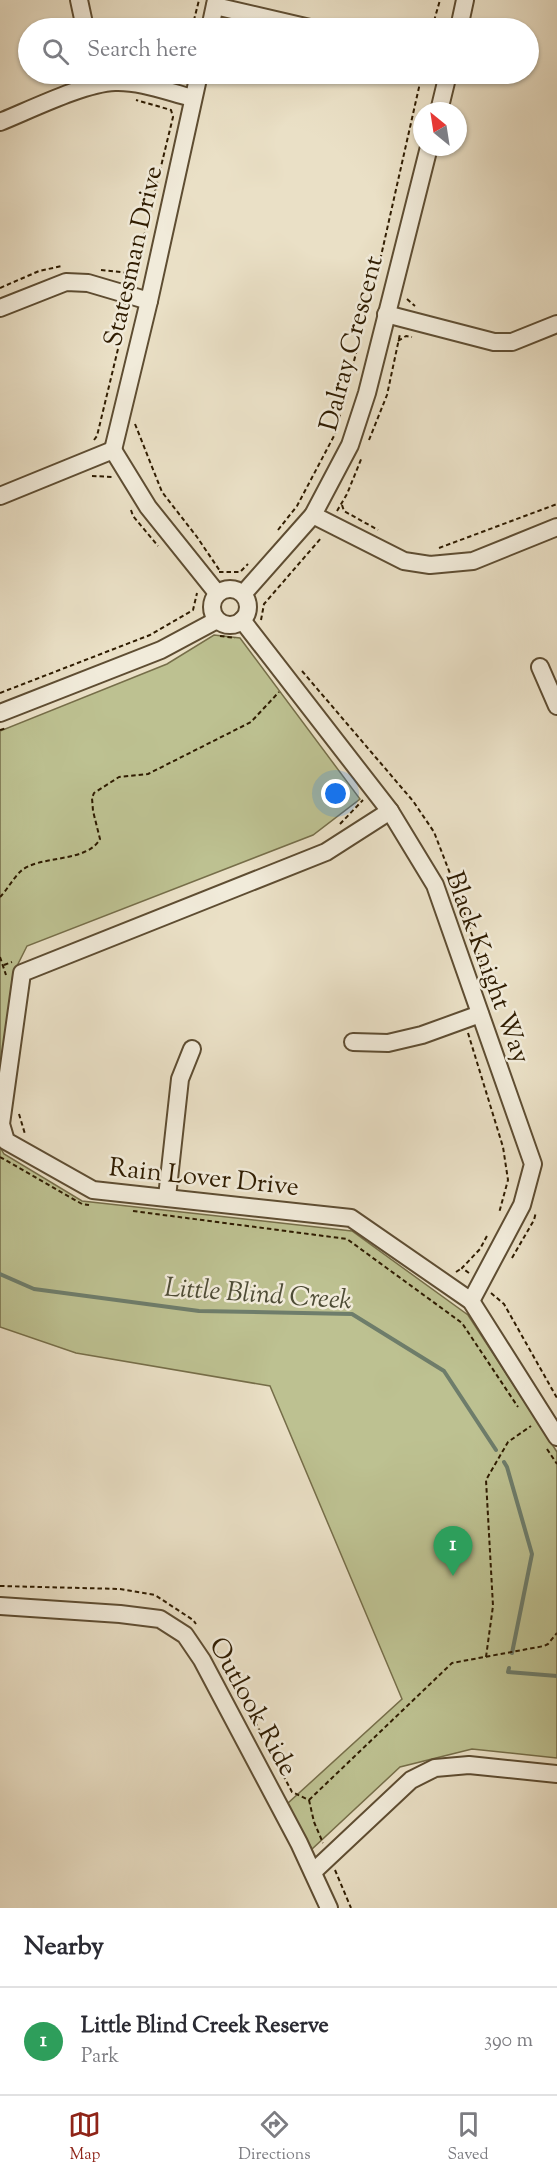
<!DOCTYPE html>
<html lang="en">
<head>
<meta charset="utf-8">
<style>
	:root { --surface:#fff; --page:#f7f7f7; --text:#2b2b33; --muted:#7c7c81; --line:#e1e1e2; --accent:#8f2418 }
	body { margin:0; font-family:"Sorts Mill Goudy",serif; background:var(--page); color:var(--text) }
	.compass { position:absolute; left:413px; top:102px; width:54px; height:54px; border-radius:50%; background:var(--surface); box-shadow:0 2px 4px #0004; rotate:330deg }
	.you { position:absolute; left:336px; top:794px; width:21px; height:21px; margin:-15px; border:4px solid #fff; border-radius:50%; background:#1a73e8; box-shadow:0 0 0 9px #1a73e833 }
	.badge { display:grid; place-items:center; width:39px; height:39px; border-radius:50%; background:var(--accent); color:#fff; font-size:20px; font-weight:700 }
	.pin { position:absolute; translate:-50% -50px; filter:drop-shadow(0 2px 3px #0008) }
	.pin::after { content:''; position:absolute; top:32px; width:21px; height:18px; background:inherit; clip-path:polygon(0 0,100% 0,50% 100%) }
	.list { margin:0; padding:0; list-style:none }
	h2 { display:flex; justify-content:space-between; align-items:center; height:78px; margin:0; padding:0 24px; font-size:26px }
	h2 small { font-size:20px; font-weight:400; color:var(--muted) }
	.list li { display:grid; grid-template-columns:39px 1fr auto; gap:18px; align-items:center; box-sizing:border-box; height:108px; padding:0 24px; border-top:2px solid var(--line) }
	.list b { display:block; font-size:22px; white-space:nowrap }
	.list p { margin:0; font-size:20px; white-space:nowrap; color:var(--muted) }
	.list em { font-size:20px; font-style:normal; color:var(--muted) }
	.icon { flex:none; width:33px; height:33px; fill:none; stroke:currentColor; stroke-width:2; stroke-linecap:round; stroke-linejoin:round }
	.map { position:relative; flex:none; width:557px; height:1908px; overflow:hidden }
	.search { position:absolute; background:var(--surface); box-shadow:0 2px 4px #0004; left:18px; right:18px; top:18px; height:66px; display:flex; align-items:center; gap:15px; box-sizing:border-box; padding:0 21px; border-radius:33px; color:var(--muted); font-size:22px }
	.sheet { height:186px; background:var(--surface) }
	nav { display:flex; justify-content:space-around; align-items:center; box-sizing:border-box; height:84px; border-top:2px solid var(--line); background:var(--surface); font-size:16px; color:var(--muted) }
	nav a { display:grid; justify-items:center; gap:3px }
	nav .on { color:var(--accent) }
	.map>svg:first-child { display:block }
	.green { fill:#bdc191; stroke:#766e49; stroke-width:1.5 }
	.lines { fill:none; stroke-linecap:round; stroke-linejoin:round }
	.stream { stroke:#6e7d6b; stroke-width:4 }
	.minor-casing { stroke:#5e4d32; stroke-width:20 }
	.path { stroke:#2f1c01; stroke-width:2; stroke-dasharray:4.5 3; stroke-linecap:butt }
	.minor { stroke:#f1ebda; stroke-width:16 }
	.labels { text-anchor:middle; stroke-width:5; stroke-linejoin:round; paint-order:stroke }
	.street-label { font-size:26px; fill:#2f1c01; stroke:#f1ebda }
	.water-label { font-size:27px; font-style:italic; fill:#4e4c36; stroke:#f1ebda }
</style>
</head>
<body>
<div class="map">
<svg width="557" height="1908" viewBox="0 0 557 1908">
	<rect width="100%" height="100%" fill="#eae0c6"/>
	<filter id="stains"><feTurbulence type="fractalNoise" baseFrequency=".00333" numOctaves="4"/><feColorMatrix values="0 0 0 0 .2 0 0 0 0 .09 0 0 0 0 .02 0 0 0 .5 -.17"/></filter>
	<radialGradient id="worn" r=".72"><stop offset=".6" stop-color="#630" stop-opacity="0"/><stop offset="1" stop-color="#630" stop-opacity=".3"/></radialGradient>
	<g class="green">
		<path d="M214,635L240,638L360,799L313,835L27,946L13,974L0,1081V731L167,664Z"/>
		<path d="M0,1147L4,1154L82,1201L352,1231L468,1315L557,1452V1758L472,1749L400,1767L312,1849L287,1804L402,1699L270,1386L76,1353L0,1327Z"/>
	</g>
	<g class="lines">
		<g class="stream">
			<path d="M0,1274L34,1289L199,1311L352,1314L444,1371L496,1450"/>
			<path d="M504,1462L507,1467L532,1554L512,1653"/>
			<path d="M509,1668L508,1672L557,1676"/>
		</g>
		<g class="minor-casing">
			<g id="minor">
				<path d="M79,0L85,28"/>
				<path d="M215,6L310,28"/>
				<path d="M210,28L216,0"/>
				<path d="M459,28L465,0"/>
				<path d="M439,111L448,74"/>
				<path d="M0,122C30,110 84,83 115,82C141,81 168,92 193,98"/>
				<path d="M0,308L66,282L88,283L149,301"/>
				<path d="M386,314L494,342H512L557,324"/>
				<path d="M113,450L149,301L199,74"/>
				<path d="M0,496L113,450L148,507L217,593"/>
				<path d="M313,515L404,561L430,565L473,561L557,527"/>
				<circle cx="230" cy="607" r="18"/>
				<path d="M243,594L313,515L350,445L367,393L429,147"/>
				<path d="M242,620L390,811L435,885L533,1164L522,1205L471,1301"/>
				<path d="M540,667L557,706"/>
				<path d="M0,713L161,650L217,620"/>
				<path d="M390,811L326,852L22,973L1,1124L6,1141L93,1190L351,1218L471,1301L557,1437"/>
				<path d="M353,1042L388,1043L422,1035L480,1014"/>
				<path d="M167,1197L180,1079L192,1049"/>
				<path d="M0,1606L120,1614L160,1619L185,1635L202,1660L299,1843L329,1908"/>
				<path d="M313,1872L411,1780L435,1768L469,1765L557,1774"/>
			</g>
		</g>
		<g class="path">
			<path d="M192,28L199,0"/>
			<path d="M432,28L440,0"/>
			<path d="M180,80L181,74"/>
			<path d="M101,270L129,273L139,257L173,117L171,110L136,100"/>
			<path d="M0,288L39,271L62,266"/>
			<path d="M407,299L415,306"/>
			<path d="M398,341L406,336L412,337"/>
			<path d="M135,424L162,492L197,537L220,571"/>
			<path d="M94,440L97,436L124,324L121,312L117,308"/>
			<path d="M369,440L387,395L400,334"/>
			<path d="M92,476L113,477"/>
			<path d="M342,505L344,511L378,530"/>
			<path d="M131,510L133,516L158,546"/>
			<path d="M337,511L347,494L362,457"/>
			<path d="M278,530L297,506L335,434L379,265L422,74"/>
			<path d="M439,548L557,504"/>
			<path d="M219,572H240L248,564"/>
			<path d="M261,620L264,604L322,537"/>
			<path d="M220,636L235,638"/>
			<path d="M302,671L413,801L434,832L456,889L488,981L493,1001"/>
			<path d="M0,693L150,635L193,610L197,593"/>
			<path d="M0,730L6,728"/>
			<path d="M340,824L363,800"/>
			<path d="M0,897C7,890 14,877 21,871C39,855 87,863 100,839L93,811L92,798L94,793L119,777L148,774L251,722L279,692"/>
			<path d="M0,957L6,975"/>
			<path d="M4,965L12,962"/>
			<path d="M468,1033L503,1147L508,1180L499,1213"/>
			<path d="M19,1114L25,1134"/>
			<path d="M0,1157L82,1204L89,1205"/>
			<path d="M133,1211L347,1239L462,1323L518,1407"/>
			<path d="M512,1258L534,1220L536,1212"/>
			<path d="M456,1272L462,1268"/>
			<path d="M469,1273L462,1268L480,1249L488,1234"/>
			<path d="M491,1293L504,1304L557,1398"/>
			<path d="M547,1449L557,1464"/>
			<path d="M0,1586L120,1589L155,1595L193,1620L196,1624"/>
			<path d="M215,1650L224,1663L292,1792L309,1800"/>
			<path d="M486,1657L493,1606L486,1480L508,1442L531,1426"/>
			<path d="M309,1800L452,1663L544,1646L548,1644L557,1633"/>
			<path d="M309,1800L314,1822L323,1843"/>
			<path d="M335,1870L351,1908"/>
		</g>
		<use href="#minor" class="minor"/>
	</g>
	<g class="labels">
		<g class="street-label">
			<text transform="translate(132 256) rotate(-77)" y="9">Statesman Drive</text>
			<text transform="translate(350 343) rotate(-75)" y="9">Dalray Crescent</text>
			<text transform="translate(489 967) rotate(70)" y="9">Black Knight Way</text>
			<text transform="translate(204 1176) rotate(6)" y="9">Rain Lover Drive</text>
			<text transform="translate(254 1706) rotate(61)" y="9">Outlook Ride</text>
		</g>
		<g class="water-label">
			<text transform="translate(258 1293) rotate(4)" y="9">Little Blind Creek</text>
		</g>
	</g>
	<rect width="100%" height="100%" filter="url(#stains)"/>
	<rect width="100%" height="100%" fill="url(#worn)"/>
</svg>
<svg class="compass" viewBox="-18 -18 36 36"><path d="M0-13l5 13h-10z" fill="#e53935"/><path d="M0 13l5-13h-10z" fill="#7c7c81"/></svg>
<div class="you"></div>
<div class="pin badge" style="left:453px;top:1576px;background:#2e9e5b">1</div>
<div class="search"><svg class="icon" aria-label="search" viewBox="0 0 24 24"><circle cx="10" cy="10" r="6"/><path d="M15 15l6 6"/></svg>Search here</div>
</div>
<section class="sheet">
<h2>Nearby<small></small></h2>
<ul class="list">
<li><span class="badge" style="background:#2e9e5b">1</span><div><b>Little Blind Creek Reserve</b><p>Park</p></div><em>390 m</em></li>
</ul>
</section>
<nav>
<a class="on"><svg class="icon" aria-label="map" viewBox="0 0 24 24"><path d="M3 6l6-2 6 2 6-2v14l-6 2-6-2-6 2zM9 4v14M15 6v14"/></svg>Map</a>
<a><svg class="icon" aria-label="directions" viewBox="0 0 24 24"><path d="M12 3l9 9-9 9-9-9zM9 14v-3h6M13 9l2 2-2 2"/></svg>Directions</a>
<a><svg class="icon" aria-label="saved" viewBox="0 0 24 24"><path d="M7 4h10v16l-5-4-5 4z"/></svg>Saved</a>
</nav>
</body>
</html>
